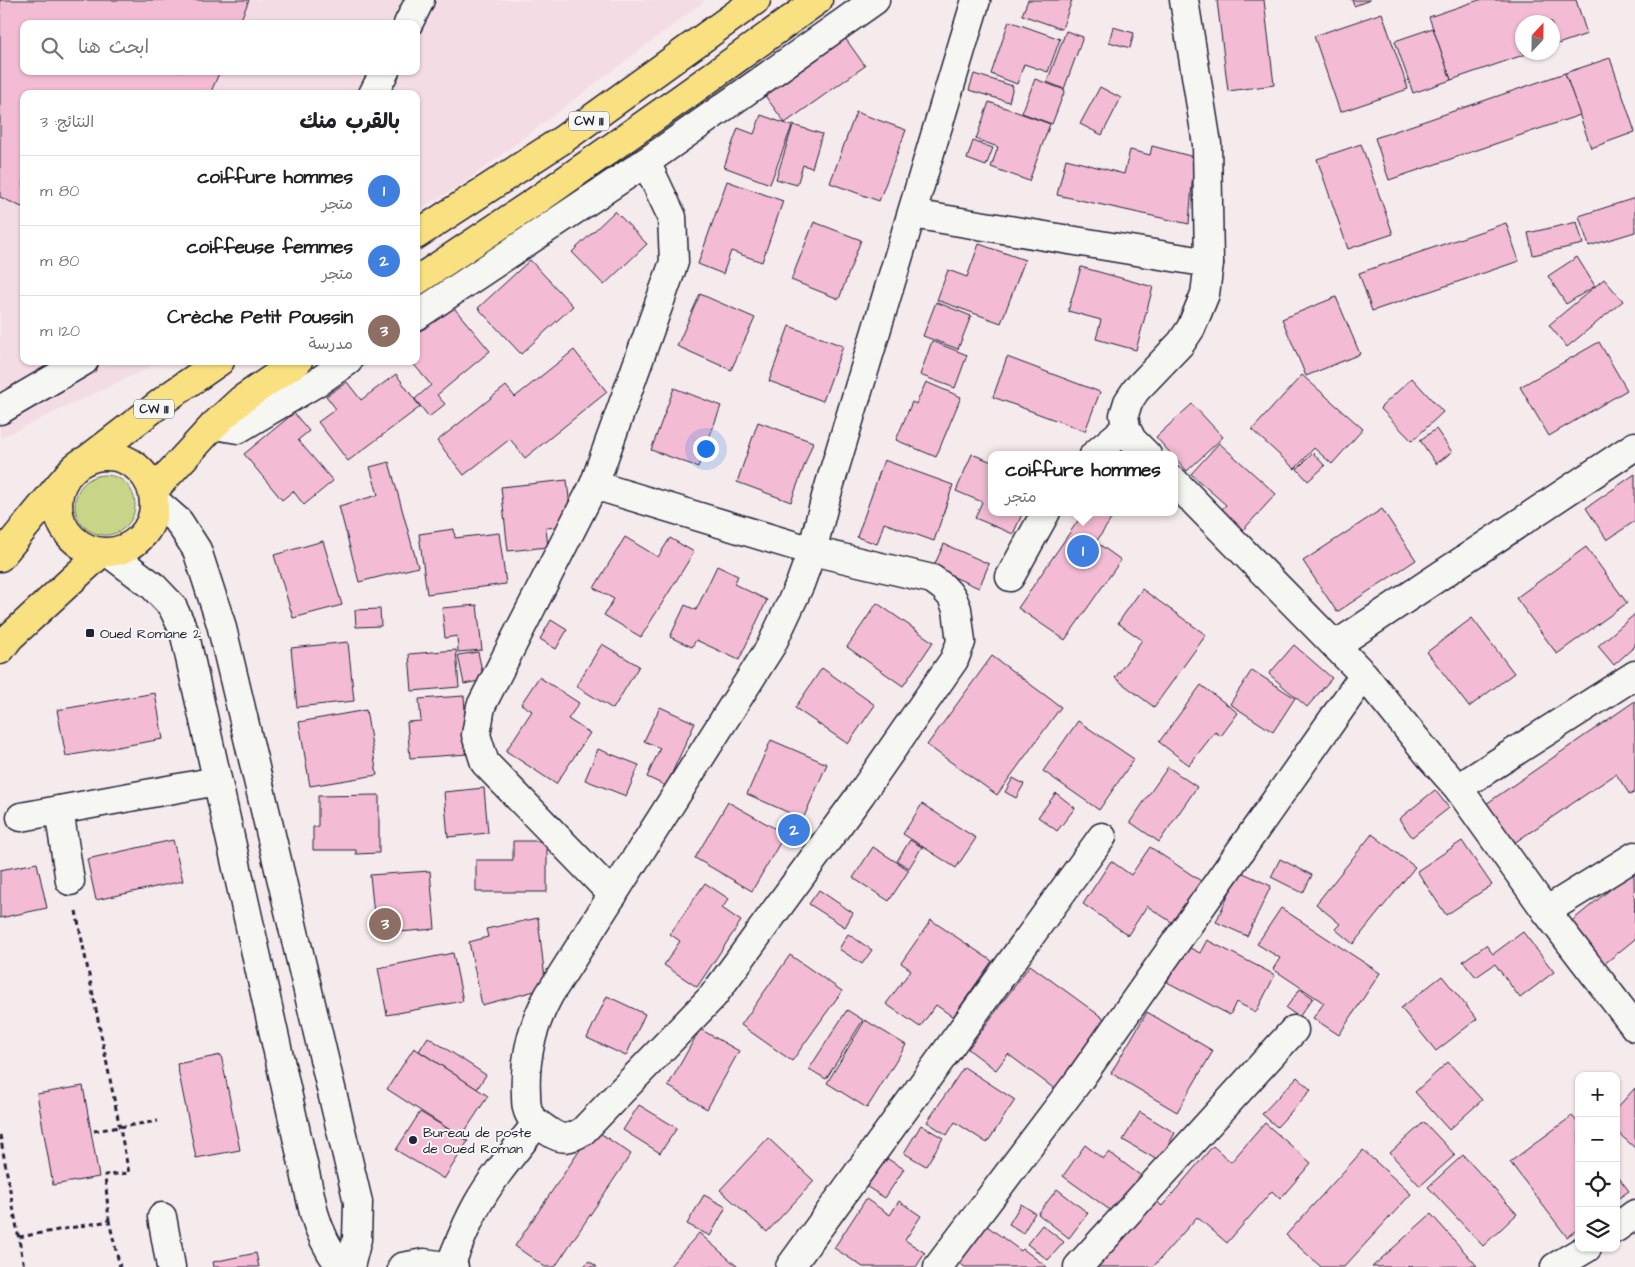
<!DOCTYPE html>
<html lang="ar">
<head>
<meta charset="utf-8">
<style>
	:root { --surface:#fff; --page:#f6f6f6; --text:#202124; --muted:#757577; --line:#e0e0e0; --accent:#db2777 }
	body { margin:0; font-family:"Architects Daughter","Playpen Sans Arabic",sans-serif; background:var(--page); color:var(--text); direction:rtl }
	.controls { position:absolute; right:15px; bottom:15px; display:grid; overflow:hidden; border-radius:10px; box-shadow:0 1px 4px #0004 }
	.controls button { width:45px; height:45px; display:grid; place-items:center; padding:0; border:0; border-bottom:1px solid var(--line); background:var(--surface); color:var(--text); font:25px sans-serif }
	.compass { position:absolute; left:1515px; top:15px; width:45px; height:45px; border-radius:50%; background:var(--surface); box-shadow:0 1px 4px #0004; rotate:22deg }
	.you { position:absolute; left:705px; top:448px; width:18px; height:18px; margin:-12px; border:4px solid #fff; border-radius:50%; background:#1a73e8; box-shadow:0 0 0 8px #1a73e833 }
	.badge { display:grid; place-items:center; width:32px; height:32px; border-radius:50%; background:var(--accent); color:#fff; font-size:16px; font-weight:700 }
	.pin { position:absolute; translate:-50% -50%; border:2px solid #fff; box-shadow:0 1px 5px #0006 }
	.popup { position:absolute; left:988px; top:451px; width:190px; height:65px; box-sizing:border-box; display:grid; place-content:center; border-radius:10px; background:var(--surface); filter:drop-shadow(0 1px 4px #0005); font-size:16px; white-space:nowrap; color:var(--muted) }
	.popup b { font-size:19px; color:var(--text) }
	.popup::after { content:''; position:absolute; left:50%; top:100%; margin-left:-10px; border:10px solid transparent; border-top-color:var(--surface) }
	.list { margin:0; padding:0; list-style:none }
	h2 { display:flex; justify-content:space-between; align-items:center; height:65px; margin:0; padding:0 20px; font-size:21px }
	h2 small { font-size:16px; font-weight:400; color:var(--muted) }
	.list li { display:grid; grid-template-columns:32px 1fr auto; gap:15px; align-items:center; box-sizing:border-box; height:70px; padding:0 20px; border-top:1px solid var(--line) }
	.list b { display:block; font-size:19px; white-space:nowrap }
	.list p { margin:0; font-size:16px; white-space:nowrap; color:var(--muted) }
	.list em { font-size:16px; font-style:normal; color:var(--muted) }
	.icon { flex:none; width:28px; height:28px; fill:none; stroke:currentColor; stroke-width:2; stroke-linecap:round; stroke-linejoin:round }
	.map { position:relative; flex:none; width:1635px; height:1267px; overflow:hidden; direction:ltr }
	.search { position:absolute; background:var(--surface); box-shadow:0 1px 4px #0004; left:20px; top:20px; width:400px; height:55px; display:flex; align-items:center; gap:12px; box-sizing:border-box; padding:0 18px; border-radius:10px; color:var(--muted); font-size:19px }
	.panel { position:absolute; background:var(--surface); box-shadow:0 1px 4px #0004; left:20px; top:90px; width:400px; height:275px; border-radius:10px; direction:rtl }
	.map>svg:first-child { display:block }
	.built { fill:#f4dce5; fill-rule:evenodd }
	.green { fill:#c8d588; stroke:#757c62 }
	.building { fill:#f3bcd4; stroke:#22223b }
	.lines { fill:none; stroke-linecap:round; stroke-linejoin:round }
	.minor-casing { stroke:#22223b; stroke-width:31 }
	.major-casing { stroke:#22223b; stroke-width:31 }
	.path { stroke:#22223b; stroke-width:3; stroke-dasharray:5 4; stroke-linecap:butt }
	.minor { stroke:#f6f6f2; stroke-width:28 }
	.major { stroke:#f9e181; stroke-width:28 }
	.poi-dot { fill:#22223b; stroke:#f6f6f2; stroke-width:2 }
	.labels { text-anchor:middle; stroke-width:4; stroke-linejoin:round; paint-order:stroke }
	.shield { fill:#f6f6f2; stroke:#626272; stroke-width:1 }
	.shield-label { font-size:12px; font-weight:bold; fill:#22223b }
	.poi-label { font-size:14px; fill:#22223b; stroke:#f6f6f2; text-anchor:start }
</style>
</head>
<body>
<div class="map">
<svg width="1635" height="1267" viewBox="0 0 1635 1267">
	<rect width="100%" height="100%" fill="#f5eaec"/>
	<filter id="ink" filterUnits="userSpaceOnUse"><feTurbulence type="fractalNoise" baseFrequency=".02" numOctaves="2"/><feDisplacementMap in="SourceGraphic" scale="10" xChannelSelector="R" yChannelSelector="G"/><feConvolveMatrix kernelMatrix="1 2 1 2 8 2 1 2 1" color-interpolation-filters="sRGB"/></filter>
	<g filter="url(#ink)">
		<path class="built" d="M0,0H706L460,186L416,211V94H24V361H160L144,370L0,438ZM24,24H416V71H24Z"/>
		<circle class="green" cx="105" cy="505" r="30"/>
		<g class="building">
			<path d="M0,0H249L239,24H24V71H220L210,94H24V208L0,197Z"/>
			<path d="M1028,0H1072L1062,29L1022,15Z"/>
			<path d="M1217,0H1264L1274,85L1228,91Z"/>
			<path d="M1352,0H1370L1354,6Z"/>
			<path d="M1479,0H1576L1587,34L1552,46V22H1522V52H1532L1451,80L1429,17Z"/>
			<path d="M1382,13L1408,89L1340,112L1314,36Z"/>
			<path d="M1009,21L1060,39L1048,72L1024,64L1017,84L991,74Z"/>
			<path d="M1113,27L1134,33L1130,48L1109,42Z"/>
			<path d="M838,28L865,66L785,123L758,86Z"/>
			<path d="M1433,28L1451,80L1413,93L1395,41Z"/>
			<path d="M1066,31L1083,37L1064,89L1047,82Z"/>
			<path d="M1610,58L1635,132L1591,148L1565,73Z"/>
			<path d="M1565,73L1580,115L1389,180L1375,138Z"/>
			<path d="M974,74L1013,86L1009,102L969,90Z"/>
			<path d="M1035,79L1065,90L1052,124L1022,113Z"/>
			<path d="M1100,87L1121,98L1102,135L1080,124Z"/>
			<path d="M989,102L1050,124L1029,181L991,167L998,147L976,139Z"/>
			<path d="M856,112L906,130L879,201L830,183Z"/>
			<path d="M761,115L792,126L770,184L724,167L738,128L754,134Z"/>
			<path d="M793,125L822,134L812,168L803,165L797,185L776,179Z"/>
			<path d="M973,141L993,148L986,166L967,159Z"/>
			<path d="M1361,144L1393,234L1348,249L1317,159Z"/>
			<path d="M1152,146L1194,157L1189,224L1057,195L1066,159L1124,174L1130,150L1150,155Z"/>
			<path d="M727,181L783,201L762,262L731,251L723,274L698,264Z"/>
			<path d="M1635,198V232L1589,246L1579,216Z"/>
			<path d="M615,211L647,244L604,285L572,252Z"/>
			<path d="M814,222L861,240L839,299L791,280Z"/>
			<path d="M1577,222L1583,244L1533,255L1528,233Z"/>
			<path d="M1506,223L1519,261L1372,311L1359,273Z"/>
			<path d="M979,244L1025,260L1001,323L937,300L948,270L967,277Z"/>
			<path d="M1577,257L1595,286L1566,304L1548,276Z"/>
			<path d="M530,260L573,306L521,354L478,308Z"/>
			<path d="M1081,267L1153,287L1136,350L1096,339L1101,320L1068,311Z"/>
			<path d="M1604,279L1623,301L1567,347L1549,325Z"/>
			<path d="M700,294L755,318L731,370L677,346Z"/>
			<path d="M1336,297L1360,354L1306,376L1282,319Z"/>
			<path d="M449,302L490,351L437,395L445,404L429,417L415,399L431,385L411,361H416V329Z"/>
			<path d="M936,302L971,316L958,349L923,336Z"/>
			<path d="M789,326L843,346L823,401L769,381Z"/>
			<path d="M932,341L967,355L955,388L920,375Z"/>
			<path d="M1599,342L1627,390L1549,436L1520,387Z"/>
			<path d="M574,350L607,392L525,458L510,439L464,475L437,441L506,386L515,397Z"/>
			<path d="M1007,357L1100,392L1085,431L993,397Z"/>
			<path d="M396,374L420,407L348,461L318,422L336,409L326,396L347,382L361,400Z"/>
			<path d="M1302,375L1363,429L1332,464L1314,448L1295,469L1252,430Z"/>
			<path d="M1412,378L1443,412L1412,441L1380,408Z"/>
			<path d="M926,382L961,397L936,457L896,440L912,402L916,404Z"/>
			<path d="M674,388L721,406L698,467L651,450Z"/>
			<path d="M1192,404L1223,437L1187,471L1174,457V455H1172L1156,437Z"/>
			<path d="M294,413L309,431L298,440L333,481L304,505L293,491L282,500L244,454Z"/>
			<path d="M758,422L813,442L791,502L737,482Z"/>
			<path d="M1436,429L1452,452L1436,464L1420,440Z"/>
			<path d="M1219,443L1276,494L1243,530L1221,510L1226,505L1191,474Z"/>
			<path d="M1313,453L1325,466L1308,481L1297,469Z"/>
			<path d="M972,454L992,462V512H1023L1013,534L975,518L982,502L956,491Z"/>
			<path d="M884,460L953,485L934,541L884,523L877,544L857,537Z"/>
			<path d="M389,462L418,567L359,582L339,506L378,495L370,467Z"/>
			<path d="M1635,474V521L1607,540L1586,508Z"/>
			<path d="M567,480L572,526L546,528L548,547L508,551L501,487Z"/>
			<path d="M1382,509L1416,560L1337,612L1303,561Z"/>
			<path d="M1084,512H1116L1096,542L1121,560L1065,640L1018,608Z"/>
			<path d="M454,529L455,538L499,533L506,584L427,594L419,534Z"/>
			<path d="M625,537L658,557L670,538L694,552L641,637L604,615L614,599L594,588Z"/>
			<path d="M323,541L342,605L293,618L274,555Z"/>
			<path d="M944,544L989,564L979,588L933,568Z"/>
			<path d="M1586,547L1627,603L1557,654L1516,598Z"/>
			<path d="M717,566L738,576L734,584L767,600L739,660L696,640L692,647L670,637L685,605L696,610Z"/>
			<path d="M1142,589L1206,635L1154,707L1115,678L1142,640L1118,623Z"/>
			<path d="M877,603L933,642L903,686L847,647Z"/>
			<path d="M477,605L482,650L458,652L457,636L445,638L442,608Z"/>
			<path d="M380,609L381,626L356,627L355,610Z"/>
			<path d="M1635,614V646L1614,665L1598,646Z"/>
			<path d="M1472,618L1514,673L1469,707L1427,652Z"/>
			<path d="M551,620L567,630L556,649L540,639Z"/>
			<path d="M348,642L354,701L297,707L291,648Z"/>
			<path d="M602,644L639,666L613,709L576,686Z"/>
			<path d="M1294,645L1332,678L1307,707L1269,674Z"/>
			<path d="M456,650L459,687L412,691L409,654Z"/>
			<path d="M478,652L484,680L464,684L458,655Z"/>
			<path d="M992,656L1061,707L997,795L927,745Z"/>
			<path d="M822,668L875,705L848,744L795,708Z"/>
			<path d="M1252,670L1295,698L1273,732L1230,704Z"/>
			<path d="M539,677L579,703L568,719L590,733L556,784L506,751L532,711L521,704Z"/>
			<path d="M1201,685L1238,713L1221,736L1215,732L1189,765L1159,742Z"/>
			<path d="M155,693L163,739L66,756L57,710Z"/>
			<path d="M464,696L468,754L410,758L407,722L421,721L419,699Z"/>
			<path d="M1635,701V792L1630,795L1616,774L1514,843L1486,804Z"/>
			<path d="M660,707L695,723L666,786L647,777L660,748L644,741Z"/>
			<path d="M366,710L377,775L310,786L299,722Z"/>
			<path d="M1078,721L1134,759L1099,810L1043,771Z"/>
			<path d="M771,740L827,764L803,819L747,794Z"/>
			<path d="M598,749L639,765L626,796L585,780Z"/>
			<path d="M1168,767L1197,787L1159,842L1130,822Z"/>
			<path d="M1013,778L1024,784L1016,798L1005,792Z"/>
			<path d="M484,788L488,833L448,837L444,792Z"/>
			<path d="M1435,790L1449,808L1412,837L1399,819Z"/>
			<path d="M1056,793L1075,808L1057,831L1038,817Z"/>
			<path d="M379,795V853L356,854V850H313V827H318V796Z"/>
			<path d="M728,802L785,834L752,891L695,858Z"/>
			<path d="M922,804L976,838L956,868L903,834Z"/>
			<path d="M1372,834L1415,867L1353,944L1335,929L1340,924L1316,904Z"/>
			<path d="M173,840L183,881L96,900L87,859Z"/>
			<path d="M910,840L922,847L909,868L897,861Z"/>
			<path d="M513,841H547V892H476V860H513Z"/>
			<path d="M1462,841L1492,885L1446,915L1417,871Z"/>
			<path d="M873,847L909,870L889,901L853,878Z"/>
			<path d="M1150,847L1204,883L1176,925L1147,906L1128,935L1083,904L1111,861L1131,875Z"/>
			<path d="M1280,859L1312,875L1303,893L1271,877Z"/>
			<path d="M37,863L47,908L0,918V870Z"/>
			<path d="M1634,870L1635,939L1603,965L1568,924Z"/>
			<path d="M430,871L435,929L376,934L370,875Z"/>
			<path d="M1239,871L1271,886L1247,936L1216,922Z"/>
			<path d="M705,883L729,899L722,908L741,921L697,987L664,965L680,941L670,934Z"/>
			<path d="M819,890L853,913L845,927L809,904Z"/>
			<path d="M1281,908L1380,973L1339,1035L1313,1018L1324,1003L1273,969L1280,958L1257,944Z"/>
			<path d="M538,918L546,988L482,1005L469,942L488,937L486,929Z"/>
			<path d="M931,920L992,961L953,1017L936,1005L920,1027L886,1004L911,970L901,963Z"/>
			<path d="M1523,932L1554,972L1520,998L1495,964L1476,977L1463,961L1486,945L1493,954Z"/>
			<path d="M848,934L872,950L862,964L839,949Z"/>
			<path d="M1207,940L1275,975L1256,1012L1236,1002L1230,1015L1167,982L1186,946L1200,953Z"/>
			<path d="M453,953L463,1001L387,1015L378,968Z"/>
			<path d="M790,955L842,991L792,1061L741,1025Z"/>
			<path d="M1030,965L1107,1021L1056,1090L1008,1054L996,1070L968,1049Z"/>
			<path d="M1442,976L1477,1019L1436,1051L1401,1008Z"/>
			<path d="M1300,989L1313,998L1299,1017L1286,1008Z"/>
			<path d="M607,996L645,1014L626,1056L587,1038Z"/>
			<path d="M847,1010L863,1020L826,1079L809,1069Z"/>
			<path d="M1147,1012L1213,1051L1177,1112L1111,1073Z"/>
			<path d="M865,1020L906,1045L867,1108L827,1083Z"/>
			<path d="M700,1029L739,1051L707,1109L668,1086Z"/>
			<path d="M428,1037L486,1075L477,1089L419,1051Z"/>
			<path d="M414,1048L488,1096L461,1137L387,1089Z"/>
			<path d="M221,1055L240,1150L196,1158L177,1064Z"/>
			<path d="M1448,1062L1482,1100L1449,1130L1415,1092Z"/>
			<path d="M964,1067L1015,1100L987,1143L955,1122L947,1135L927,1122Z"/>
			<path d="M1297,1077L1311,1090L1277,1127L1262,1114Z"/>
			<path d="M83,1086L99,1177L53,1185L37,1094Z"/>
			<path d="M1635,1088V1148L1616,1131V1109Z"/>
			<path d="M639,1105L677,1128L660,1153L623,1130Z"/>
			<path d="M420,1112L468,1141L444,1179L396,1150Z"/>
			<path d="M1140,1112L1175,1133L1159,1161L1123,1140Z"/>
			<path d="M1572,1116L1579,1124V1228L1567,1237L1510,1162Z"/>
			<path d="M1424,1122L1455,1155L1420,1186L1390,1153Z"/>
			<path d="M1265,1123L1311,1163L1280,1199L1272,1191L1227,1243L1197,1217L1153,1267H1093L1152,1197L1162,1206L1213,1146L1231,1162Z"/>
			<path d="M921,1125L943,1138L926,1166L904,1153Z"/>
			<path d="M594,1129L631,1154L555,1267H545L515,1246Z"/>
			<path d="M768,1138L814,1181L767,1232L720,1190Z"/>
			<path d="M1085,1145L1103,1159L1109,1152L1148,1181L1121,1218L1063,1176Z"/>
			<path d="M1363,1150L1411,1194L1344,1267H1321L1286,1235Z"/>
			<path d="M1463,1155L1517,1214L1483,1246L1428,1187Z"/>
			<path d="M883,1156L904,1169L885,1198L864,1185Z"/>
			<path d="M1616,1174L1629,1191L1616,1200Z"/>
			<path d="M1057,1189L1088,1213L1069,1238L1038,1214Z"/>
			<path d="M704,1195L726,1207L710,1236L687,1224Z"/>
			<path d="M866,1199L890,1215L899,1201L921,1216L905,1240L925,1253L916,1267H863L834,1248Z"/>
			<path d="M1021,1204L1035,1213L1023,1233L1009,1224Z"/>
			<path d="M1431,1214L1477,1266L1372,1267Z"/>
			<path d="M1042,1225L1064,1242L1048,1260L1027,1244Z"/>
			<path d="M987,1226L1021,1251L1023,1249L1047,1267H965L959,1263Z"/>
			<path d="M699,1233L738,1267H669Z"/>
			<path d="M256,1253L259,1267H214L213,1262Z"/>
			<path d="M589,1261L597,1267H583Z"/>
		</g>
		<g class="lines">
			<g class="minor-casing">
				<g id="minor">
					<path d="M408,24L420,0"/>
					<path d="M373,94L385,71"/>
					<path d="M912,214L1209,263"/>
					<path d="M416,316L646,162L875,0"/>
					<path d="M0,410L84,361"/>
					<path d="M214,425L238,429L319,381L348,361"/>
					<path d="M1094,455L1126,428"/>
					<path d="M1147,455L1132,440L1126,428L1124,415L1128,402L1136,390L1181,343L1191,328L1205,294L1209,263L1207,144L1184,0"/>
					<path d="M1174,481L1364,675L1433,760L1458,788L1546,911L1635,856"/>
					<path d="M594,485L812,551L932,579L943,587L952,597L957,609L961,642L954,660L861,794L713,996L583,1131C570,1139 562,1141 548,1131C543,1127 535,1123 531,1117C526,1110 526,1102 526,1094C524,1058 532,1026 549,995L771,646L800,584L812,551L826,497L976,0"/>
					<path d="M154,500L179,522L197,550L221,624L358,1202L357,1239L350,1267"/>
					<path d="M109,553L153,586L172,606L184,631L314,1213C320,1234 328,1250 341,1267"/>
					<path d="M1010,577L1046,512"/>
					<path d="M1336,645L1635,446"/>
					<path d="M1458,788L1635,675"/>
					<path d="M59,810L70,881"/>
					<path d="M21,817L217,781"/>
					<path d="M613,895L485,763L476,735L481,706L594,485L674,262L672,217L646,162"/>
					<path d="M1546,911L1635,1027"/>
					<path d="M162,1217L171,1267"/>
					<path d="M1616,1228L1635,1214"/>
					<path d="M450,1266C458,1245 466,1225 477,1205C493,1176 516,1150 537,1123"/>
					<path d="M402,1267L424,1263L454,1267"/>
					<path d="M790,1267L1102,837"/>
					<path d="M938,1267L1079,1080L1364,675"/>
					<path d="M1078,1267L1294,1030"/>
					<path d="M1555,1267L1587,1248"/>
				</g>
			</g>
			<g class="major-casing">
				<g id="major">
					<path d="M416,235L562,140L756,0"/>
					<path d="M416,281L536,201L682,98L818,0"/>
					<circle cx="106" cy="504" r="48"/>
					<path d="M89,458L171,395L220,361"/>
					<path d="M153,491L214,425L241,400L298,361"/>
					<path d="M0,557L62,482"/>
					<path d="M0,650L10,637L101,553"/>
				</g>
			</g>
			<g class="path">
				<path d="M76,911L129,1173L105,1175L109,1221"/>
				<path d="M94,1131L158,1121"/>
				<path d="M0,1135L24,1267"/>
				<path d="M19,1237L109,1221L120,1267"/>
			</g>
			<use href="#minor" class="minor"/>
			<use href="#major" class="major"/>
		</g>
	</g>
	<g class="poi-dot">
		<rect x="85" y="628" width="10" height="10" rx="2.5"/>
		<circle cx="413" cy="1140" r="5"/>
	</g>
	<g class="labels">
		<g class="shield">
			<rect x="569" y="111.5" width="40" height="19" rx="4"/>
			<rect x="134" y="399.5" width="40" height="19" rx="4"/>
		</g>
		<g class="shield-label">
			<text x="589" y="125">CW 111</text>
			<text x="154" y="413">CW 111</text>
		</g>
		<g class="poi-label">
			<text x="100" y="638">Oued Romane 2</text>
			<text x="423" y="1137">Bureau de poste<tspan x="423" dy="16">de Oued Roman</tspan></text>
		</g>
	</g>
</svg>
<div class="controls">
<button>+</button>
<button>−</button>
<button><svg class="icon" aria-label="locate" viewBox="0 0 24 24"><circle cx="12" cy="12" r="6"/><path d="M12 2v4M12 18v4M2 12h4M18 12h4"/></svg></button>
<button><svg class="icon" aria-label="layers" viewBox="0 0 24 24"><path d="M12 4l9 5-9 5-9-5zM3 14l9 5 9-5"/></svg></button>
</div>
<svg class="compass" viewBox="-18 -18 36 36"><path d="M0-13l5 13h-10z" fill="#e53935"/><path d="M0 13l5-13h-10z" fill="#757577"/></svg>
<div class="you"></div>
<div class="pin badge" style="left:1083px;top:551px;background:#3f7fe0">1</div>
<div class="popup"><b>coiffure hommes</b>متجر</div>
<div class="pin badge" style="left:794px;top:830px;background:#3f7fe0">2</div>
<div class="pin badge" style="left:385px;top:924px;background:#8d6e63">3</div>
<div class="search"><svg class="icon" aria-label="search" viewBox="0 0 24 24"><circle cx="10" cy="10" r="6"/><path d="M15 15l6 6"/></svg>ابحث هنا</div>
<section class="panel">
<h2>بالقرب منك<small>النتائج: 3</small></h2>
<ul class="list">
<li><span class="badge" style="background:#3f7fe0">1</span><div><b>coiffure hommes</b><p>متجر</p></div><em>80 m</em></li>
<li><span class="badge" style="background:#3f7fe0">2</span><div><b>coiffeuse femmes</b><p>متجر</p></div><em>80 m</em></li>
<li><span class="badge" style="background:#8d6e63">3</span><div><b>Crèche Petit Poussin</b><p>مدرسة</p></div><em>120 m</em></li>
</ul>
</section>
</div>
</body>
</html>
